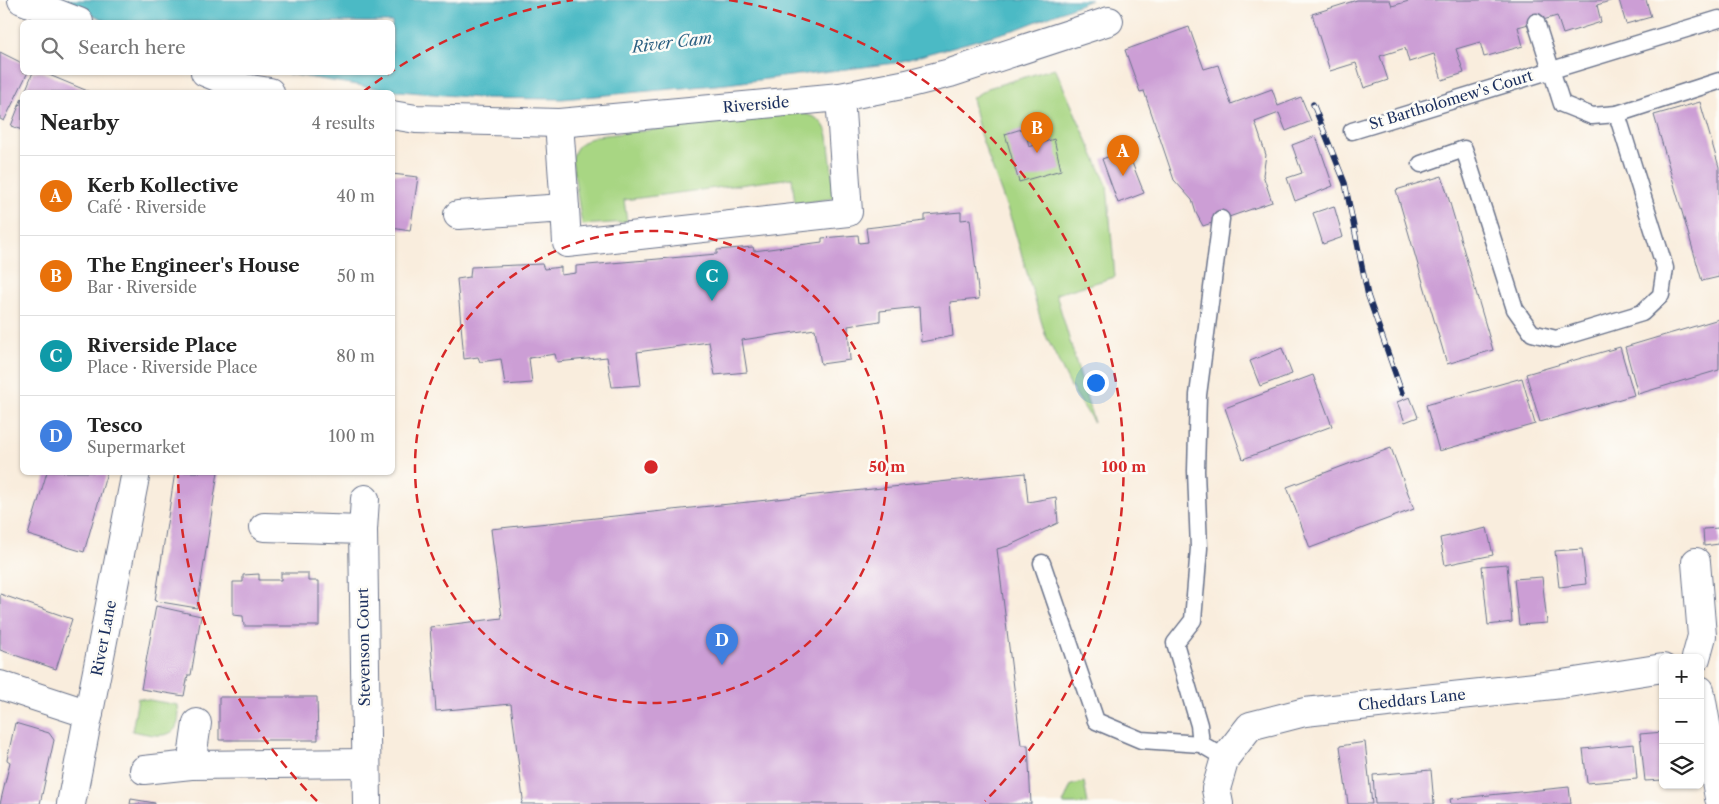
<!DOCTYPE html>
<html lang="en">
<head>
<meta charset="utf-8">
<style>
	:root { --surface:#fff; --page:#f6f6f6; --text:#222; --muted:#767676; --line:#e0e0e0; --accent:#1f6fb2 }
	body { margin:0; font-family:"Libre Caslon Text",serif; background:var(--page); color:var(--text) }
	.controls { position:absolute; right:15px; bottom:15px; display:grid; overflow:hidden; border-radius:8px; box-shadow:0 1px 4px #0004 }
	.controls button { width:45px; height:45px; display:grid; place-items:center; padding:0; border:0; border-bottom:1px solid var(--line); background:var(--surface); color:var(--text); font:25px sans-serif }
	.you { position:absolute; left:1095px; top:382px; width:18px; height:18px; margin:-12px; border:4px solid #fff; border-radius:50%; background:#1a73e8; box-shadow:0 0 0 8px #1a73e833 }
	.badge { display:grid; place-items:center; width:32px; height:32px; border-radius:50%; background:var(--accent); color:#fff; font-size:16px; font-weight:700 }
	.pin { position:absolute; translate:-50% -41px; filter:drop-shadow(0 1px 2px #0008) }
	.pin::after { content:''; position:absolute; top:26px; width:18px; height:15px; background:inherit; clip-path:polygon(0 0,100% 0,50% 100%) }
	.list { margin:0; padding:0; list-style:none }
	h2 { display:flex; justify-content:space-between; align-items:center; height:65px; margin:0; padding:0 20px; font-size:21px }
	h2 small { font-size:16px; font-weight:400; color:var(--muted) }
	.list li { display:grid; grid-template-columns:32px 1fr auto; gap:15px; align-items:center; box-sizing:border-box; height:80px; padding:0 20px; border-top:1px solid var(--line) }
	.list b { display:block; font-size:19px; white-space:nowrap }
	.list p { margin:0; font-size:16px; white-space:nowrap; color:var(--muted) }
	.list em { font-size:16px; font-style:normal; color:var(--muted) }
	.icon { flex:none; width:28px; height:28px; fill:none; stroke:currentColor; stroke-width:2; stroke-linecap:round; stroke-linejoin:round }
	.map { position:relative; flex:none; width:1719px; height:804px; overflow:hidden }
	.search { position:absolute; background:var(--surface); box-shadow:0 1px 4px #0004; left:20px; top:20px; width:375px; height:55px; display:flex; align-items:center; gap:12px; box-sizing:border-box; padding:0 18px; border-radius:8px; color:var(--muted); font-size:19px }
	.panel { position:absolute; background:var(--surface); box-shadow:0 1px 4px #0004; left:20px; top:90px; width:375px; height:385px; border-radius:8px }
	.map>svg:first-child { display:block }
	.green { fill:#a8d683; stroke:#628270 }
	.water { fill:#4cbac5; stroke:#347492 }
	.building { fill:#cc9ed5 }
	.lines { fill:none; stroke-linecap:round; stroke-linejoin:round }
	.lane-casing { stroke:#69728a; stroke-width:19 }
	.street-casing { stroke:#69728a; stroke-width:30 }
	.lane { stroke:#fff; stroke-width:16 }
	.street { stroke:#fff; stroke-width:28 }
	.rail-casing { stroke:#1b2f5e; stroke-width:5.5 }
	.rail { stroke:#fdfcf7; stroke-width:4; stroke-dasharray:11; stroke-linecap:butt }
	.ring { fill:none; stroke:#d62828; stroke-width:2.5; stroke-dasharray:9 6 }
	.labels { text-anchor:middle; stroke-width:5; stroke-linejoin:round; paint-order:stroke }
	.street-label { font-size:15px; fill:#1b2f5e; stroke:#fdfcf7 }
	.water-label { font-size:16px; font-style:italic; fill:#2c6082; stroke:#fdfcf7 }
	.centre { fill:#d62828; stroke:#fdfcf7; stroke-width:2.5 }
	.ring-label { font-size:15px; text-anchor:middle; font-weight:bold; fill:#d62828; stroke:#fdfcf7; stroke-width:5; stroke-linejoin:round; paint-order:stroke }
</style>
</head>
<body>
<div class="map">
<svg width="1719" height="804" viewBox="0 0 1719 804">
	<rect width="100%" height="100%" fill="#fdfcf7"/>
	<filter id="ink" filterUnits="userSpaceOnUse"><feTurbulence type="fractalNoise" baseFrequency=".02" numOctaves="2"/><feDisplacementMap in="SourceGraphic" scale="10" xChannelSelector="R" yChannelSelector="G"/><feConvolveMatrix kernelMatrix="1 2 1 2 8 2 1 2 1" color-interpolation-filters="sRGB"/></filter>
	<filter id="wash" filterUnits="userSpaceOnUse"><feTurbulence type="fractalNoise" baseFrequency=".0096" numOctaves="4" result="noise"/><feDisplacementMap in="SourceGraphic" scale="20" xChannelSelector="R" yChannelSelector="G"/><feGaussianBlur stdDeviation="1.12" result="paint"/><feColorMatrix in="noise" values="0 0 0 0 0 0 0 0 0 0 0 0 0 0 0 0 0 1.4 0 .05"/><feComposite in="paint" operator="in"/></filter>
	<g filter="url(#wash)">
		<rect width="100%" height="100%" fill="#f9eddd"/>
		<g class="green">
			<path d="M1055,68L1107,185L1115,277L1056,294L1094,423L1071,387L1045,334L1012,222L980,134L972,98L988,88Z"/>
			<path d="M800,113C815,116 824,120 828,136L835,198L795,204L792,178L624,200L627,222L582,225L572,160C575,145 583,141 597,136Z"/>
			<path d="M138,698L178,705C178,710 180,720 177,725C171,742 145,733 132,731Z"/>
			<path d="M1084,782L1088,804H1063L1071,785Z"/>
		</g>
		<path class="water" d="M59,0H1091L1017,29L895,63L726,84L562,99L479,98L387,90L283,73L392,72V22H109Z"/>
		<g id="blocks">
			<g class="building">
				<path d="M1357,0H1390L1392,6L1412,0H1613L1597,5L1601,22L1563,34L1557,16L1518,27L1523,46L1484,57L1480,42L1456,49L1464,73L1442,80L1434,54L1409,62L1405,48L1380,56L1388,80L1364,88L1356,63L1330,71L1312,14Z"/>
				<path d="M1619,0H1646L1651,17L1626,24Z"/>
				<path d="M1189,27L1204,69L1218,65L1231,104L1272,89L1278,106L1301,97L1311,121L1286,131L1279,113L1255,122L1266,155L1263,175L1272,202L1203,226L1196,213L1192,200L1174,180L1144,91L1140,92L1125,50Z"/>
				<path d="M0,52L22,63V72H28L4,121L0,119Z"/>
				<path d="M33,72H42L90,92H25Z"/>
				<path d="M22,98V130L11,126Z"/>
				<path d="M1700,102L1719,167V277L1702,281L1654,115Z"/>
				<path d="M1025,128L1029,147L1054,139L1061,170L1019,182L1005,134Z"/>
				<path d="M1316,136L1333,186L1295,201L1287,178L1302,173L1292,145Z"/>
				<path d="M1127,150L1144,193L1118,203L1102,159Z"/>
				<path d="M392,174L418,177L410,231L392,228Z"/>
				<path d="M1442,176L1493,350L1447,364L1396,190Z"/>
				<path d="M1334,206L1343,237L1323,244L1313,213Z"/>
				<path d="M961,212V220L970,219L979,299L950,302L953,336L921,342L919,307L880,311V321L848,326L850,360L821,364L815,329L742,340L747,372L715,375L709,342L637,352L641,385L612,387L607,357L557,362L555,354L529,358L532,383L505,385L501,359L480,362L478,357L464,359L457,279L470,277L471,267L542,264L544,269L561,267V275L576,273V266L717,254V250L753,247L754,251L822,242V238L858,235L859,243L868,242L866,228L925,221V215Z"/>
				<path d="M1719,319V370L1638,394L1625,347Z"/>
				<path d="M1620,347L1634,395L1540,422L1526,374Z"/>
				<path d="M1282,348L1292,374L1260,386L1250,361Z"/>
				<path d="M1313,375L1332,426L1243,459L1225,408Z"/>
				<path d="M1522,378L1535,424L1439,451L1426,405Z"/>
				<path d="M1410,397L1418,417L1405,422L1397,402Z"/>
				<path d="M1391,448L1414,509L1310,548L1287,487Z"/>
				<path d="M47,472H107L84,552L28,535Z"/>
				<path d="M175,472H218L197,608L155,601Z"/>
				<path d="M1025,473L1028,502L1056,497L1058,523L1008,546L997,549L1021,745H1028L1031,804H521L523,799L511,704L436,711L430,627L502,618L491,529Z"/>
				<path d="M1487,528L1493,555L1445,565L1440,538Z"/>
				<path d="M1719,528V544L1704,546L1703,529Z"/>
				<path d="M1582,549L1586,584L1559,587L1555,551Z"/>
				<path d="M1507,564L1512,622L1488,625L1482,566Z"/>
				<path d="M281,573H308V581H319V626H244L243,616L233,615V582H243V575L259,574V580H281Z"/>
				<path d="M1542,577L1547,623L1519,625L1514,579Z"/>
				<path d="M0,594L72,619L56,669L0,650Z"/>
				<path d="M156,606L201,616L191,675H188L184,696L141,689Z"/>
				<path d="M219,697H317L318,740H219Z"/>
				<path d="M15,723L49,733L54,740L40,804H0L10,762L7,760Z"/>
				<path d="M1663,732V780L1645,781L1640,734Z"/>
				<path d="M1365,742L1372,804H1348L1340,746Z"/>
				<path d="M1634,744L1637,779L1587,783L1583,749Z"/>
				<path d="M1431,770L1434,804H1375L1373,775Z"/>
				<path d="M1569,787L1571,804H1451L1450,799Z"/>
				<path d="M131,799L155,803V804H130Z"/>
			</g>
		</g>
	</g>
	<g filter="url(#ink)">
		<use href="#blocks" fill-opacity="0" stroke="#69728a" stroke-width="1"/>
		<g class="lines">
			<g class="lane-casing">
				<g id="lane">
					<path d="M1617,114L1719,81"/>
					<path d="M1352,131L1719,19"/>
					<path d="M1421,164L1464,149L1515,309L1532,333L1556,339L1642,313L1661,295L1665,268L1617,114L1592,116L1562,104L1536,22"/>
					<path d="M1042,563L1096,721L1141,740L1201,744L1225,758"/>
					<path d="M1201,744L1199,725L1175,643L1193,620L1199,548L1196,471L1198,395L1221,219"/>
				</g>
			</g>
			<g class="street-casing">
				<g id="street">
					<path d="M22,0L79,22"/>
					<path d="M205,72L244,88L270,92"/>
					<path d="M392,115L416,119L559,123L840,97L907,84L950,73L1109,21"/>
					<path d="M559,123L565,208"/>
					<path d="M458,215L565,208L567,243L848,212L840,97"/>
					<path d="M264,527L363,530L367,804"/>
					<path d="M363,530L365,499"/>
					<path d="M1696,562L1702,636L1696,658"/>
					<path d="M0,685L89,714"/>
					<path d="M1700,690L1719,798"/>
					<path d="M191,765L197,723"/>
					<path d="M144,770L191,765L366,763"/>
					<path d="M71,804L136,472"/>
					<path d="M1219,804L1216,789L1225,758L1250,726L1305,712L1562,684L1663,668"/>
				</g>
			</g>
			<use href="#lane" class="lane"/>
			<use href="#street" class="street"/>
			<g class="rail-casing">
				<path id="rail" d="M1313,104L1345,183L1368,296L1402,393"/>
			</g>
			<use href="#rail" class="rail"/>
		</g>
	</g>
	<g class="ring">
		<circle cx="651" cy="467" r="236"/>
		<path d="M317 801A473 473 0 0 1 178 475M363 92A473 473 0 0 1 573 0M729 0A473 473 0 0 1 985 801"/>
	</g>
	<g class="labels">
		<g class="street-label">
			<text transform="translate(1451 100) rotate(-17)" y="5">St Bartholomew's Court</text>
			<text transform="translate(756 105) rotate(-5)" y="5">Riverside</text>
			<text transform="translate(104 638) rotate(-79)" y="5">River Lane</text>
			<text transform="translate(364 647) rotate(-91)" y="5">Stevenson Court</text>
			<text transform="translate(1412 700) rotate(-6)" y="5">Cheddars Lane</text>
		</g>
		<g class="water-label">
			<text transform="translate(672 42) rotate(-7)" y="6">River Cam</text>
		</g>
	</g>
	<circle cx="651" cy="467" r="8" class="centre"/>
	<g class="ring-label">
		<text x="887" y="472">50 m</text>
		<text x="1124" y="472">100 m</text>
	</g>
</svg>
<div class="controls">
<button>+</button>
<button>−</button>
<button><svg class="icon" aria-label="layers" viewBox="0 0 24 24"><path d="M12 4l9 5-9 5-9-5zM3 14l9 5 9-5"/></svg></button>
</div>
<div class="you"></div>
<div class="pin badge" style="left:1123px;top:176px;background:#e8710a">A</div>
<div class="pin badge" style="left:1037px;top:153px;background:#e8710a">B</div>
<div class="pin badge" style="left:712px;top:301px;background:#0f9aa8">C</div>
<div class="pin badge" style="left:722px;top:665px;background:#3f7fe0">D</div>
<div class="search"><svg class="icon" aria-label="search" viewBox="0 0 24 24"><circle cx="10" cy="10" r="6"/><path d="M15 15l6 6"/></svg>Search here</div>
<section class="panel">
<h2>Nearby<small>4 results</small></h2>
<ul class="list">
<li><span class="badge" style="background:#e8710a">A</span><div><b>Kerb Kollective</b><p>Café · Riverside</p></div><em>40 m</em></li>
<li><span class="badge" style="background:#e8710a">B</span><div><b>The Engineer's House</b><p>Bar · Riverside</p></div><em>50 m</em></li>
<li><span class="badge" style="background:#0f9aa8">C</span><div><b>Riverside Place</b><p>Place · Riverside Place</p></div><em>80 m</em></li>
<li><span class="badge" style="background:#3f7fe0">D</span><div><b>Tesco</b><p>Supermarket</p></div><em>100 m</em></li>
</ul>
</section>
</div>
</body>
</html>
